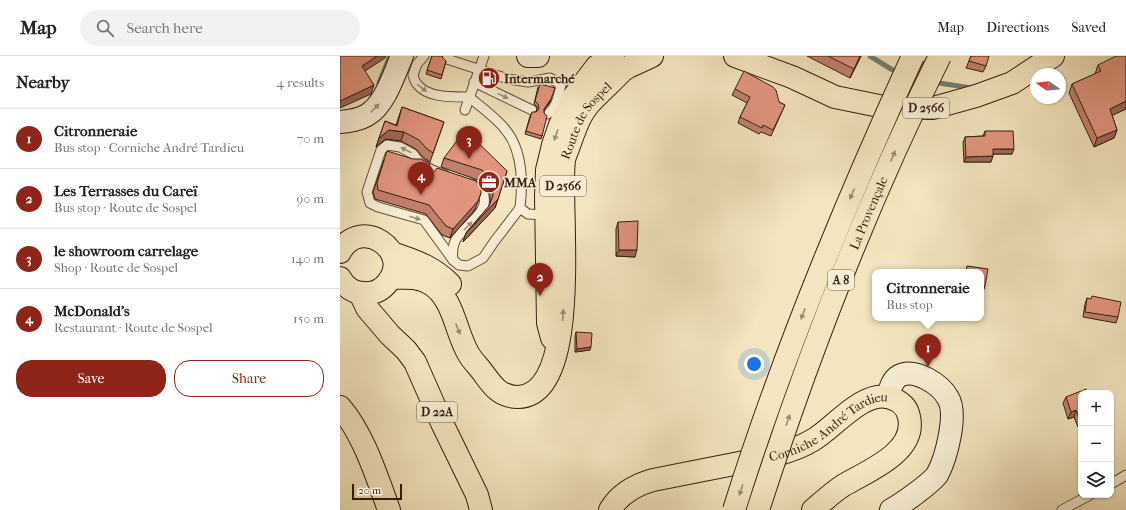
<!DOCTYPE html>
<html lang="en">
<head>
<meta charset="utf-8">
<style>
	:root { --surface:#fff; --page:#f2f2f2; --text:#222; --muted:#767676; --line:#e0e0e0; --accent:#8f2418 }
	body { margin:0; font-family:"IM FELL French Canon",serif; background:var(--page); color:var(--text) }
	.controls { position:absolute; right:12px; bottom:12px; display:grid; overflow:hidden; border-radius:8px; box-shadow:0 1px 3px #0004 }
	.controls button { width:36px; height:36px; display:grid; place-items:center; padding:0; border:0; border-bottom:1px solid var(--line); background:var(--surface); color:var(--text); font:20px sans-serif }
	.compass { position:absolute; left:690px; top:12px; width:36px; height:36px; border-radius:50%; background:var(--surface); box-shadow:0 1px 3px #0004; rotate:284deg }
	.scale { position:absolute; left:12px; bottom:10px; width:50px; box-sizing:border-box; padding-left:4px; border:2px solid #371e11; border-top:0; font-size:11px; line-height:14px; white-space:nowrap; color:#371e11; -webkit-text-stroke:3px #f7eed5; paint-order:stroke }
	.you { position:absolute; left:414px; top:308px; width:14px; height:14px; margin:-10px; border:3px solid #fff; border-radius:50%; background:#1a73e8; box-shadow:0 0 0 6px #1a73e833 }
	.badge { display:grid; place-items:center; width:26px; height:26px; border-radius:50%; background:var(--accent); color:#fff; font-size:13px; font-weight:700 }
	.pin { position:absolute; translate:-50% -33px; filter:drop-shadow(0 1px 2px #0008) }
	.pin::after { content:''; position:absolute; top:21px; width:14px; height:12px; background:inherit; clip-path:polygon(0 0,100% 0,50% 100%) }
	.popup { position:absolute; left:532px; top:213px; width:112px; height:52px; box-sizing:border-box; display:grid; place-content:center; border-radius:8px; background:var(--surface); filter:drop-shadow(0 1px 3px #0005); font-size:13px; white-space:nowrap; color:var(--muted) }
	.popup b { font-size:15px; color:var(--text) }
	.popup::after { content:''; position:absolute; left:50%; top:100%; margin-left:-8px; border:8px solid transparent; border-top-color:var(--surface) }
	.list { margin:0; padding:0; list-style:none }
	h2 { display:flex; justify-content:space-between; align-items:center; height:52px; margin:0; padding:0 16px; font-size:17px }
	h2 small { font-size:13px; font-weight:400; color:var(--muted) }
	.list li { display:grid; grid-template-columns:26px 1fr auto; gap:12px; align-items:center; box-sizing:border-box; height:60px; padding:0 16px; border-top:1px solid var(--line) }
	.list b { display:block; font-size:15px; white-space:nowrap }
	.list p { margin:0; font-size:13px; white-space:nowrap; color:var(--muted) }
	.list em { font-size:13px; font-style:normal; color:var(--muted) }
	.actions { display:flex; gap:8px; padding:12px 16px }
	.actions a { flex:1; padding:9px 0; border:1px solid var(--accent); border-radius:16px; text-align:center; font-size:14px; color:var(--accent) }
	.actions .main { background:var(--accent); color:#fff }
	.icon { flex:none; width:22px; height:22px; fill:none; stroke:currentColor; stroke-width:2; stroke-linecap:round; stroke-linejoin:round }
	.map { position:relative; flex:none; width:786px; height:454px; overflow:hidden }
	header { display:flex; align-items:center; gap:24px; box-sizing:border-box; height:56px; padding:0 20px; background:var(--surface); border-bottom:1px solid var(--line) }
	header strong { font-size:19px }
	nav { display:flex; gap:22px; margin-inline-start:auto; font-size:14px }
	.search { width:280px; height:36px; background:var(--page); display:flex; align-items:center; gap:10px; box-sizing:border-box; padding:0 14px; border-radius:22px; color:var(--muted); font-size:15px }
	main { display:flex }
	aside { flex:1; background:var(--surface) }
	.map>svg:first-child { display:block }
	.lines { fill:none; stroke-linecap:round; stroke-linejoin:round }
	.stream { stroke:#737f71; stroke-width:5 }
	.lane-casing { stroke:#66503c; stroke-width:11 }
	.secondary-casing { stroke:#371e11; stroke-width:24 }
	.primary-casing { stroke:#371e11; stroke-width:24 }
	.highway-casing { stroke:#371e11; stroke-width:24 }
	.lane { stroke:#f7eed5; stroke-width:9 }
	.secondary { stroke:#f7eed5; stroke-width:22 }
	.primary { stroke:#f3e5bf; stroke-width:22 }
	.highway { stroke:#f3e5bf; stroke-width:22 }
	.highway-bridge-casing { stroke:#371e11; stroke-width:24; stroke-linecap:butt }
	.highway-bridge { stroke:#f3e5bf; stroke-width:22 }
	.wall { fill:#c2806c; stroke:#371e11 }
	.shaded-wall { fill:#9e6858; stroke:#371e11 }
	.building { fill:#e2957e; stroke:#371e11 }
	.oneway { fill:#a1907d }
	.oneway2 { fill:#9e8b71 }
	.labels { text-anchor:middle; stroke-width:3; stroke-linejoin:round; paint-order:stroke }
	.shield { fill:#f7eed5; stroke:#715c4c; stroke-width:1 }
	.shield-label { font-size:12px; font-weight:bold; fill:#371e11 }
	.poi-label { font-size:13px; font-weight:bold; fill:#371e11; stroke:#f7eed5; text-anchor:start }
	.street-label { font-size:13px; fill:#371e11; stroke:#f7eed5 }
</style>
</head>
<body>
<header>
<strong>Map</strong>
<div class="search"><svg class="icon" aria-label="search" viewBox="0 0 24 24"><circle cx="10" cy="10" r="6"/><path d="M15 15l6 6"/></svg>Search here</div>
<nav><a>Map</a><a>Directions</a><a>Saved</a></nav>
</header>
<main>
<aside>
<h2>Nearby<small>4 results</small></h2>
<ul class="list">
<li><span class="badge">1</span><div><b>Citronneraie</b><p>Bus stop · Corniche André Tardieu</p></div><em>70 m</em></li>
<li><span class="badge">2</span><div><b>Les Terrasses du Careï</b><p>Bus stop · Route de Sospel</p></div><em>90 m</em></li>
<li><span class="badge">3</span><div><b>le showroom carrelage</b><p>Shop · Route de Sospel</p></div><em>140 m</em></li>
<li><span class="badge">4</span><div><b>McDonald's</b><p>Restaurant · Route de Sospel</p></div><em>150 m</em></li>
</ul>
<div class="actions"><a class="main">Save</a><a>Share</a></div>
</aside>
<div class="map">
<svg width="786" height="454" viewBox="0 0 786 454">
	<rect width="100%" height="100%" fill="#f3e5bf"/>
	<filter id="stains"><feTurbulence type="fractalNoise" baseFrequency=".005" numOctaves="4"/><feColorMatrix values="0 0 0 0 .2 0 0 0 0 .09 0 0 0 0 .02 0 0 0 .5 -.17"/></filter>
	<radialGradient id="worn" r=".72"><stop offset=".6" stop-color="#630" stop-opacity="0"/><stop offset="1" stop-color="#630" stop-opacity=".3"/></radialGradient>
	<g class="lines">
		<g class="stream">
			<path d="M530,0L551,13L560,17"/>
			<path d="M593,26L631,32"/>
			<path d="M39,27L50,0"/>
		</g>
		<g class="lane-casing">
			<g id="lane">
				<path d="M84,0L77,8L73,19C74,22 75,26 77,28C87,42 113,41 129,41C141,51 155,61 164,72C183,93 183,126 180,152L188,158L207,159"/>
				<path d="M107,3L168,23L188,26L210,22L221,29C218,41 217,50 208,58"/>
				<path d="M134,26L192,54"/>
				<path d="M125,54L144,0"/>
				<path d="M105,119L92,114L79,106L73,98L60,91L47,89L41,94L27,136L30,147L38,151L84,164L113,204L119,209L128,210L143,202L154,186L180,152"/>
				<path d="M113,204C112,197 112,192 115,185C121,171 154,155 142,136C139,132 137,130 132,128"/>
				<path d="M771,428L786,419"/>
				<path d="M722,454L750,439"/>
			</g>
		</g>
		<g class="secondary-casing">
			<g id="secondary">
				<path d="M188,0H198"/>
				<path d="M0,66C10,65 19,64 27,59C45,49 54,18 62,0"/>
				<path d="M548,341C550,333 552,324 559,320C575,311 601,329 608,342C618,358 606,403 597,419C590,428 562,448 551,454"/>
			</g>
		</g>
		<g class="primary-casing">
			<g id="primary">
				<path d="M395,0L452,21L495,41L544,51L593,52L636,40L672,27L713,0"/>
				<path d="M0,196C20,159 73,195 48,226C42,234 34,238 24,237C14,237 5,231 0,222"/>
				<path d="M52,197C75,205 92,210 110,228"/>
				<path id="s1" d="M51,222C65,222 76,220 89,227C114,241 115,275 128,297C131,303 137,309 141,314C151,327 158,341 178,341C244,339 218,148 224,104C225,99 228,93 230,87C235,73 240,58 250,47C260,36 272,26 282,15L288,11L312,0"/>
				<path d="M20,237L27,252L50,279L66,294L75,306L101,365L137,439L141,454"/>
				<path d="M212,282L208,267L206,141L207,114L213,89L220,69L232,43L257,10L273,0"/>
				<path d="M0,351C23,377 37,421 49,454"/>
				<path id="s2" d="M270,454C280,437 295,429 313,424C338,419 363,414 389,409C417,403 448,399 473,384C495,371 521,336 548,341"/>
			</g>
		</g>
		<g class="highway-casing">
			<path id="highway" d="M473,454C483,445 493,436 504,429C528,415 577,396 569,361C567,349 558,344 548,341"/>
		</g>
		<use href="#lane" class="lane"/>
		<use href="#secondary" class="secondary"/>
		<use href="#primary" class="primary"/>
		<use href="#highway" class="highway"/>
		<g class="highway-bridge-casing">
			<g id="highway-bridge">
				<path d="M394,454C443,298 505,148 573,0"/>
				<path id="s3" d="M418,454C468,299 527,146 600,0"/>
			</g>
		</g>
		<use href="#highway-bridge" class="highway-bridge"/>
	</g>
	<g class="wall">
		<path d="M92,0L102,1L106,5L101,23L86,18Z"/>
		<path d="M467,0H521L510,22Z"/>
		<path d="M631,0L646,10L643,16L626,12Z"/>
		<path d="M786,0V53L772,59L777,74L774,82L754,91L729,37L732,28L755,18L758,9Z"/>
		<path d="M198,31L210,46L204,54L202,80L201,83L185,78L190,60L197,54V51L194,48Z"/>
		<path d="M395,33L439,46L445,49L431,80L421,76L419,78L398,67L400,61L407,47L392,39Z"/>
		<path d="M62,51L104,66L90,106L83,101L76,93L61,85L46,83L36,91L45,65L56,69Z"/>
		<path d="M645,75L672,98H653L651,106H624L623,87L625,81L643,80Z"/>
		<path d="M104,102L167,115L155,152L123,186L126,177L149,150L150,148V139L149,135L138,124L101,111Z"/>
		<path d="M44,104L82,131L135,154L110,182L102,179L86,158L35,143L33,136Z"/>
		<path d="M278,166L295,201L276,200V173Z"/>
		<path d="M747,242L778,261L776,267L743,261L745,248Z"/>
		<path d="M236,276L250,294L235,296V280Z"/>
		<path d="M741,337V370L738,371L734,361L728,363L723,347L726,341Z"/>
	</g>
	<g class="shaded-wall">
		<path d="M37,0H46L45,2L19,19L22,10Z"/>
		<path d="M520,0H521L510,22L514,13Z"/>
		<path d="M34,29L31,38L0,52V45Z"/>
		<path d="M211,43L210,46L202,56L204,53Z"/>
		<path d="M786,45V53L767,62L770,53Z"/>
		<path d="M49,74L64,76L61,85L46,83L36,91L39,82Z"/>
		<path d="M777,74L774,82L754,91L757,82Z"/>
		<path d="M653,93H674L672,98H651Z"/>
		<path d="M653,100L651,106H624L626,101Z"/>
		<path d="M141,137L135,154L110,182L113,173Z"/>
		<path d="M158,143L155,152L123,186L126,177Z"/>
		<path d="M279,194H297L295,201L276,200Z"/>
		<path d="M641,230H645L643,236H641Z"/>
		<path d="M251,291L250,294L235,296L237,293Z"/>
		<path d="M736,354L734,361L728,363L731,356Z"/>
		<path d="M740,365H741V370L738,371Z"/>
	</g>
	<g class="building">
		<path d="M0,0H37L22,10L34,29L0,45Z"/>
		<path d="M92,0H103L102,1L106,5L102,19L87,14Z"/>
		<path d="M488,0H520L514,13Z"/>
		<path d="M631,0H649L646,10L629,5Z"/>
		<path d="M776,0H786V45L770,53L777,74L757,82L732,28L761,15L758,9Z"/>
		<path d="M404,15L433,31L436,34L439,46L445,49L433,74L423,69L422,72L400,61L410,41L395,33Z"/>
		<path d="M200,28L215,32L211,43L204,53V57L207,60L202,80L186,75L192,56H196L199,53L198,48L195,45Z"/>
		<path d="M62,51L104,66L93,97L86,92L79,84L64,76L49,74L39,82L45,65L57,70Z"/>
		<path d="M125,74L167,115L158,143L126,177L149,150L153,140V130L152,126L142,114L104,102Z"/>
		<path d="M645,75H673L674,93H653V100L626,101L625,81L645,80Z"/>
		<path d="M47,95L73,103H81L90,108L82,131L97,112L136,125L141,132V137L138,145L113,173L106,170L89,149L38,134L37,127Z"/>
		<path d="M298,165L297,194H279L278,166Z"/>
		<path d="M627,210L648,213L645,230H641V216H626Z"/>
		<path d="M752,240L781,246L778,261L745,256L747,242L751,243Z"/>
		<path d="M236,276L252,277L251,291L237,293Z"/>
		<path d="M746,333L747,337H741V365H740L736,354L731,356L726,341Z"/>
	</g>
	<defs><path id="oneway-solid" d="M-6-.8H1V-3.2L6.5 0L1 3.2V.8H-6Z"/></defs>
	<g class="oneway">
		<use href="#oneway-solid" transform="translate(82 32) rotate(38)"/>
		<use href="#oneway-solid" transform="translate(163 40) rotate(26)"/>
		<use href="#oneway-solid" transform="translate(35 52) rotate(-45)"/>
		<use href="#oneway-solid" transform="translate(66 94) rotate(-153)"/>
		<use href="#oneway-solid" transform="translate(75 162) rotate(16)"/>
		<use href="#oneway-solid" transform="translate(128 170) rotate(-46)"/>
	</g>
	<g class="oneway2">
		<use href="#oneway-solid" transform="translate(216 79) rotate(109)"/>
		<use href="#oneway-solid" transform="translate(553 100) rotate(-66)"/>
		<use href="#oneway-solid" transform="translate(512 138) rotate(113)"/>
		<use href="#oneway-solid" transform="translate(463 258) rotate(111)"/>
		<use href="#oneway-solid" transform="translate(223 259) rotate(-86)"/>
		<use href="#oneway-solid" transform="translate(118 273) rotate(68)"/>
		<use href="#oneway-solid" transform="translate(448 364) rotate(-71)"/>
		<use href="#oneway-solid" transform="translate(401 434) rotate(108)"/>
	</g>
	<defs>
		<g id="fuel-disc" transform="scale(1.15)"><circle r="9.5" fill="#8f2418" stroke="#f7eed5"/><path d="M-5.5-6h7V0h2V4h1.3V-2.5L3-4.5l.8-.8L6-3V5H2.5V1h-1V6h-7ZM-4.2-4.7v3.2H.2V-4.7Z" fill="#fff"/></g>
		<g id="office-disc" transform="scale(1.15)"><circle r="9.5" fill="#8f2418" stroke="#f7eed5"/><path d="M-6-3h4V-5.5h4V-3h4V5H-6ZM-1-4.5V-3h2v-1.5ZM-6 0V1H6V0Z" fill="#fff"/></g>
	</defs>
	<g fill-rule="evenodd">
		<use href="#fuel-disc" x="149" y="22"/>
		<use href="#office-disc" x="149" y="126"/>
	</g>
	<g class="labels">
		<g class="shield">
			<rect x="563" y="42" width="46" height="20" rx="3"/>
			<rect x="200" y="120" width="46" height="20" rx="3"/>
			<rect x="488" y="214" width="26" height="20" rx="3"/>
			<rect x="77" y="346" width="40" height="20" rx="3"/>
		</g>
		<g class="shield-label">
			<text x="586" y="56">D 2566</text>
			<text x="223" y="134">D 2566</text>
			<text x="501" y="228">A 8</text>
			<text x="97" y="360">D 22A</text>
		</g>
		<g class="poi-label">
			<text x="164" y="27">Intermarché</text>
			<text x="164" y="131">MMA</text>
		</g>
		<g class="street-label">
			<text dy="5" stroke="none"><textPath href="#s1" startOffset="492">Route de Sospel</textPath></text>
			<text dy="5" stroke="none"><textPath href="#s3" startOffset="317">La Provençale</textPath></text>
			<text dy="5" stroke="none"><textPath href="#s2" startOffset="240">Corniche André Tardieu</textPath></text>
		</g>
	</g>
	<rect width="100%" height="100%" filter="url(#stains)"/>
	<rect width="100%" height="100%" fill="url(#worn)"/>
</svg>
<div class="controls">
<button>+</button>
<button>−</button>
<button><svg class="icon" aria-label="layers" viewBox="0 0 24 24"><path d="M12 4l9 5-9 5-9-5zM3 14l9 5 9-5"/></svg></button>
</div>
<svg class="compass" viewBox="-18 -18 36 36"><path d="M0-13l5 13h-10z" fill="#e53935"/><path d="M0 13l5-13h-10z" fill="#767676"/></svg>
<div class="scale">20 m</div>
<div class="you"></div>
<div class="pin badge" style="left:588px;top:311px">1</div>
<div class="popup"><b>Citronneraie</b>Bus stop</div>
<div class="pin badge" style="left:200px;top:240px">2</div>
<div class="pin badge" style="left:129px;top:103px">3</div>
<div class="pin badge" style="left:81px;top:139px">4</div>
</div>
</main>
</body>
</html>
